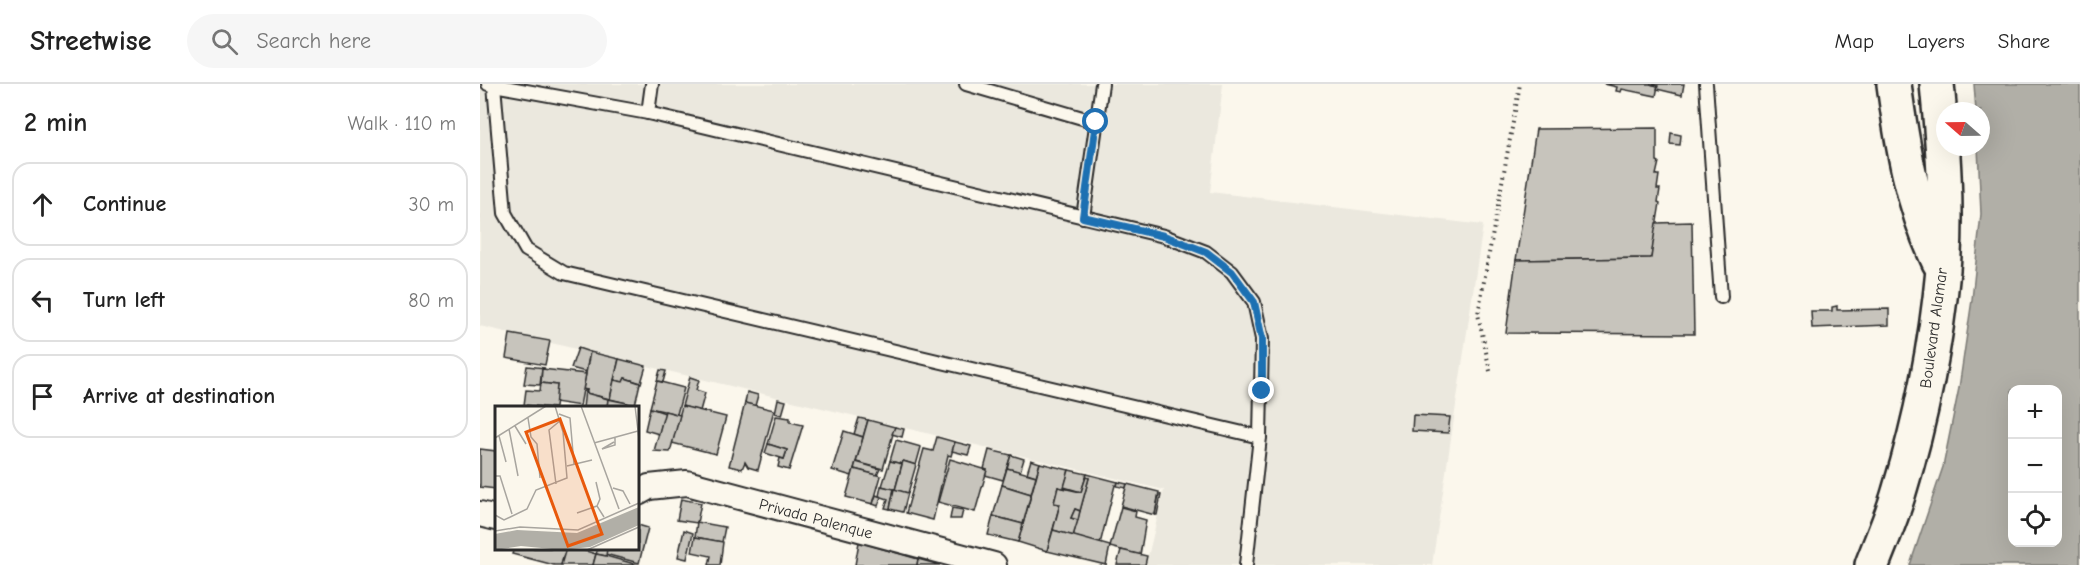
<!DOCTYPE html>
<html lang="en">
<head>
<meta charset="utf-8">
<style>
	:root { --surface:#fff; --page:#f6f6f6; --text:#222; --muted:#767676; --line:#e0e0e0 }
	body { margin:0; font-family:"Comic Neue",sans-serif; background:var(--page); color:var(--text) }
	.controls { position:absolute; right:18px; bottom:18px; display:grid; overflow:hidden; border-radius:12px; box-shadow:0 6px 24px #0002 }
	.controls button { width:54px; height:54px; display:grid; place-items:center; padding:0; border:0; border-bottom:2px solid var(--line); background:var(--surface); color:var(--text); font:30px sans-serif }
	.compass { position:absolute; left:1456px; top:18px; width:54px; height:54px; border-radius:50%; background:var(--surface); box-shadow:0 6px 24px #0002; rotate:290deg }
	.stop { position:absolute; width:18px; height:18px; margin:-14px; border:4px solid #1f6fb2; border-radius:50%; background:#fff }
	.stop.end { background:#1f6fb2; border-color:#fff; box-shadow:0 2px 6px #0008 }
	.list { margin:0; padding:0; list-style:none }
	h2 { display:flex; justify-content:space-between; align-items:center; height:78px; margin:0; padding:0 24px; font-size:26px }
	h2 small { font-size:20px; font-weight:400; color:var(--muted) }
	.list li { display:grid; grid-template-columns:39px 1fr auto; gap:18px; align-items:center; box-sizing:border-box; height:84px; margin:0 12px 12px; padding:0 12px; border:2px solid var(--line); border-radius:18px }
	.list b { display:block; font-size:22px; white-space:nowrap }
	.list em { font-size:20px; font-style:normal; color:var(--muted) }
	.icon { flex:none; width:33px; height:33px; fill:none; stroke:currentColor; stroke-width:2; stroke-linecap:round; stroke-linejoin:round }
	.map { position:relative; flex:none; width:1600px; height:481px; overflow:hidden }
	header { display:flex; align-items:center; gap:36px; box-sizing:border-box; height:84px; padding:0 30px; background:var(--surface); border-bottom:2px solid var(--line) }
	header strong { font-size:28px }
	nav { display:flex; gap:33px; margin-inline-start:auto; font-size:21px }
	.search { width:420px; height:54px; background:var(--page); display:flex; align-items:center; gap:15px; box-sizing:border-box; padding:0 21px; border-radius:33px; color:var(--muted); font-size:22px }
	main { display:flex }
	aside { flex:1; background:var(--surface) }
	.map>svg:first-child { display:block }
	.built { fill:#ebe8de }
	.water { fill:#b1afa7; stroke:#7b7a75; stroke-width:1.5; fill-rule:evenodd }
	.building { fill:#c7c4bc; stroke:#2b2b2b; stroke-width:1.5 }
	.lines { fill:none; stroke-linecap:round; stroke-linejoin:round }
	.service-casing { stroke:#2b2b2b; stroke-width:16 }
	.minor-casing { stroke:#2b2b2b; stroke-width:28 }
	.trunk-casing { stroke:#2b2b2b; stroke-width:38 }
	.path { stroke:#2b2b2b; stroke-width:4; stroke-dasharray:1.5 4.5; stroke-linecap:butt }
	.service { stroke:#fbf7ec; stroke-width:12 }
	.minor { stroke:#fbf7ec; stroke-width:24 }
	.trunk { stroke:#fbf7ec; stroke-width:33 }
	.route { stroke:#1f6fb2; stroke-width:8 }
	.labels { text-anchor:middle; stroke-width:6; stroke-linejoin:round; paint-order:stroke }
	.street-label { font-size:16px; fill:#2b2b2b; stroke:#fbf7ec }
	.inset-road { fill:none; stroke:#a8a59f; stroke-width:1.5 }
	.view { fill:#e8590c; fill-opacity:0.15; stroke:#e8590c; stroke-width:3 }
	.inset-edge { fill:none; stroke:#2b2b2b; stroke-width:3 }
</style>
</head>
<body>
<header>
<strong>Streetwise</strong>
<div class="search"><svg class="icon" aria-label="search" viewBox="0 0 24 24"><circle cx="10" cy="10" r="6"/><path d="M15 15l6 6"/></svg>Search here</div>
<nav><a>Map</a><a>Layers</a><a>Share</a></nav>
</header>
<main>
<aside>
<h2>2 min<small>Walk · 110 m</small></h2>
<ul class="list">
<li><svg class="icon" aria-label="ahead" viewBox="0 0 24 24"><path d="M12 20V5M6 11l6-6 6 6"/></svg><div><b>Continue</b></div><em>30 m</em></li>
<li><svg class="icon" aria-label="left" viewBox="0 0 24 24"><path d="M17 20v-9H6M10 6l-5 5 5 5"/></svg><div><b>Turn left</b></div><em>80 m</em></li>
<li><svg class="icon" aria-label="arrive" viewBox="0 0 24 24"><path d="M6 21V4h12l-3 4 3 4H6"/></svg><div><b>Arrive at destination</b></div></li>
</ul>
</aside>
<div class="map">
<svg width="1600" height="481" viewBox="0 0 1600 481">
	<rect width="100%" height="100%" fill="#fbf7ec"/>
	<filter id="ink" filterUnits="userSpaceOnUse"><feTurbulence type="fractalNoise" baseFrequency=".0167" numOctaves="2"/><feDisplacementMap in="SourceGraphic" scale="12" xChannelSelector="R" yChannelSelector="G"/><feConvolveMatrix kernelMatrix="1 2 1 2 8 2 1 2 1" color-interpolation-filters="sRGB"/></filter>
	<g filter="url(#ink)">
		<path class="built" d="M0,0H743L730,108L1003,141L952,481H666L684,406L0,242Z"/>
		<path class="water" d="M1494,0H1600V481H1430L1463,383L1479,304L1492,216L1501,130L1498,63H1501V27H1496ZM1532,306H1578V458H1532Z"/>
		<g class="building">
			<path d="M1124,0H1170L1178,2L1176,12L1142,5L1141,8L1136,7L1137,3Z"/>
			<path d="M1170,0H1204L1202,11L1177,5L1178,2Z"/>
			<path d="M1177,44V77L1179,78L1176,91H1179L1177,105H1180L1178,118L1180,119L1171,174L1036,176L1056,45Z"/>
			<path d="M1191,49L1201,51L1200,61L1190,60Z"/>
			<path d="M1212,138L1214,250L1026,249L1036,176L1171,174L1176,139Z"/>
			<path d="M1357,222V226L1409,225V241L1332,244L1331,227H1352V223Z"/>
			<path d="M30,250L70,257L65,281L26,274Z"/>
			<path d="M98,264L110,268L106,288L91,284Z"/>
			<path d="M110,268L139,275L130,315L106,309L107,306L103,305Z"/>
			<path d="M139,275L166,282L161,299L145,294L143,298L134,296Z"/>
			<path d="M47,282L65,284L62,285L60,301L44,300Z"/>
			<path d="M62,285L106,290L100,322L74,318L77,301L61,299Z"/>
			<path d="M180,286L186,287L183,298L177,297Z"/>
			<path d="M210,293L219,296L216,306L225,309L220,327L202,322Z"/>
			<path d="M145,294L160,299L155,321L130,315L134,296L143,298Z"/>
			<path d="M177,297L204,304L197,330L170,324Z"/>
			<path d="M61,299L77,301L75,324L44,321L46,306L60,307Z"/>
			<path d="M105,306H107L106,309L128,315L127,324H103Z"/>
			<path d="M267,308L278,311L275,322L265,319Z"/>
			<path d="M128,315L147,319L145,324H127Z"/>
			<path d="M298,315L306,317L302,331L295,329Z"/>
			<path d="M265,319L294,326L278,386L268,383L265,378L262,385L249,382Z"/>
			<path d="M202,322L246,333L236,370L192,359Z"/>
			<path d="M170,324L185,329L179,350L165,346Z"/>
			<path d="M185,327L200,331L190,368L174,367Z"/>
			<path d="M933,331L970,333L968,349L932,347Z"/>
			<path d="M296,332L310,334V338L323,341L309,386L298,383L300,374L304,375L307,366L288,360Z"/>
			<path d="M379,334L388,336L383,353L374,350Z"/>
			<path d="M388,336L415,343L403,385L376,378Z"/>
			<path d="M415,343L424,345L422,353L412,350Z"/>
			<path d="M364,347L383,353L372,392L352,386Z"/>
			<path d="M457,353L475,358L471,372L468,371L453,436L426,429L444,365L453,367Z"/>
			<path d="M416,356L441,363L436,381L423,377L422,380L410,377Z"/>
			<path d="M475,358L491,362L488,371L472,367Z"/>
			<path d="M288,360L307,366L304,375L285,369Z"/>
			<path d="M0,365L16,367V405L0,403Z"/>
			<path d="M509,366L531,371L523,396L505,391L507,386L504,385Z"/>
			<path d="M531,371L544,375L540,388L527,384Z"/>
			<path d="M470,375L507,386L495,428L458,418Z"/>
			<path d="M551,376L560,379L556,392L547,389Z"/>
			<path d="M410,377L422,380L415,406L402,402Z"/>
			<path d="M423,377L436,381L428,409L415,406Z"/>
			<path d="M376,378L400,385L397,391L374,385Z"/>
			<path d="M560,379L589,386L584,405L578,403L574,419L580,420L567,467L538,458Z"/>
			<path d="M527,384L556,392L551,410L522,401Z"/>
			<path d="M374,385L401,392L393,420L366,413Z"/>
			<path d="M589,386L607,390L601,408L584,403Z"/>
			<path d="M607,390L638,398L637,402L635,401L620,460L593,452L609,394L606,393Z"/>
			<path d="M606,393L609,394L600,427L595,425L591,434L598,436L593,452L573,446L580,420L574,419L578,403L601,408Z"/>
			<path d="M638,398L647,400L646,404L637,402Z"/>
			<path d="M647,400L679,408L675,431L641,422Z"/>
			<path d="M522,401L551,410L543,440L513,432Z"/>
			<path d="M401,402L414,405L410,425L405,424L408,415L399,412Z"/>
			<path d="M414,405L428,409L423,428L410,425Z"/>
			<path d="M679,410L681,411L677,431H675Z"/>
			<path d="M396,411L401,413L398,422L393,420Z"/>
			<path d="M201,415L221,419L217,439L197,436Z"/>
			<path d="M641,423L656,427L655,433L666,436L660,471L630,463Z"/>
			<path d="M472,424L483,426L481,435H470Z"/>
			<path d="M595,425L600,427L598,436L591,434Z"/>
			<path d="M513,432L543,440L538,458L508,451Z"/>
			<path d="M217,438L245,443L242,458L215,453Z"/>
			<path d="M158,441L168,444L159,479L125,470L127,464H158Z"/>
			<path d="M204,446L213,449L207,475L198,473Z"/>
			<path d="M573,446L630,462L626,481L567,467Z"/>
			<path d="M215,453L243,458L240,481H229L231,472L212,468Z"/>
			<path d="M379,458L438,475L437,481H375Z"/>
			<path d="M34,464H86L81,481H74L32,470Z"/>
			<path d="M96,464L116,470L113,481H81L86,464Z"/>
			<path d="M118,464H127L126,472L116,470Z"/>
			<path d="M641,466L667,472L665,481H637Z"/>
			<path d="M116,470L126,472L158,481H113Z"/>
			<path d="M438,475L460,481H437Z"/>
		</g>
		<g class="lines">
			<g class="service-casing">
				<g id="service">
					<path d="M8,0L168,29L684,152L726,168L752,188L774,218L782,255L780,353L766,481"/>
					<path d="M486,0L616,38"/>
					<path d="M1226,0L1241,213"/>
					<path d="M14,1L25,129L46,166L84,189L780,353"/>
					<path d="M168,29L172,0"/>
					<path d="M603,133L622,0"/>
				</g>
			</g>
			<g class="minor-casing">
				<g id="minor">
					<path d="M158,409L169,403L207,399L514,481"/>
					<path d="M0,430L16,434"/>
				</g>
			</g>
			<g class="trunk-casing">
				<g id="trunk">
					<path d="M1414,0C1422,61 1432,121 1459,178"/>
					<path d="M1392,481C1401,457 1412,433 1419,408C1441,336 1456,261 1463,186C1468,124 1463,62 1457,0"/>
				</g>
			</g>
			<path class="path" d="M1010,287L998,230L1040,0"/>
			<use href="#service" class="service"/>
			<use href="#minor" class="minor"/>
			<use href="#trunk" class="trunk"/>
		</g>
	</g>
	<g class="lines" filter="url(#ink)">
		<path class="route" d="M616,38L603,133L684,152L726,168L752,188L774,218L782,255V307"/>
	</g>
	<g class="labels">
		<g class="street-label">
			<text transform="translate(1453 244) rotate(-82)" y="6">Boulevard Alamar</text>
			<text transform="translate(336 434) rotate(15)" y="6">Privada Palenque</text>
		</g>
	</g>
	<g transform="translate(15 322)">
		<rect width="144" height="144" fill="#fbf7ec"/>
		<path d="M144,101V119L95,141L67,144L26,140L0,144V128L22,124L82,127Z" fill="#b1afa7"/>
		<path class="inset-road" d="M86,0L124,103M140,0L144,33M64,8L75,12L79,58M33,12L36,31L42,38L45,72M20,20L31,38M14,23L23,70M4,30L11,56M0,32L51,0M119,36L107,43L120,39V32M99,37L143,25M72,60L97,54M0,70H5L17,108M101,76L105,93L102,100M61,78L54,24L66,14M118,82L128,85L135,98M82,107L102,100L109,111M0,109L9,114L32,103L41,84L72,72L68,26L60,0M0,125L25,121L83,124L144,97M13,144H39M92,144L144,121"/>
		<path class="view" d="M65,13L107,128L73,140L31,26Z"/>
		<rect width="144" height="144" class="inset-edge"/>
	</g>
</svg>
<div class="controls">
<button>+</button>
<button>−</button>
<button><svg class="icon" aria-label="locate" viewBox="0 0 24 24"><circle cx="12" cy="12" r="6"/><path d="M12 2v4M12 18v4M2 12h4M18 12h4"/></svg></button>
</div>
<svg class="compass" viewBox="-18 -18 36 36"><path d="M0-13l5 13h-10z" fill="#e53935"/><path d="M0 13l5-13h-10z" fill="#767676"/></svg>
<div class="stop" style="left:616px;top:38px"></div>
<div class="stop end" style="left:782px;top:307px"></div>
</div>
</main>
</body>
</html>
